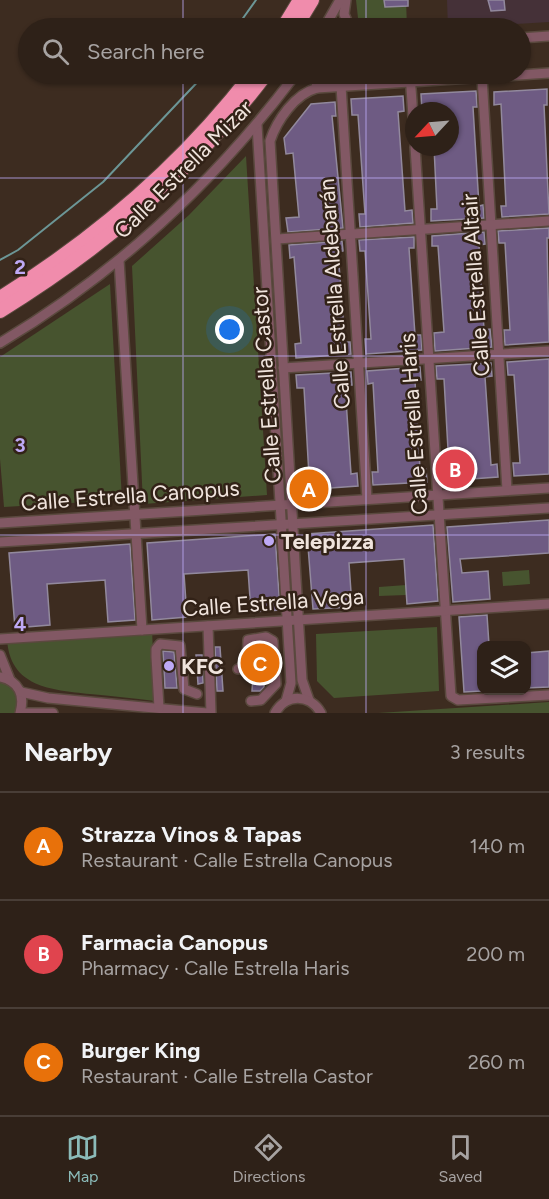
<!DOCTYPE html>
<html lang="en">
<head>
<meta charset="utf-8">
<style>
	:root { --surface:#2e2118; --page:#362921; --text:#f1f3f6; --muted:#a7a3a2; --line:#493e37; --accent:#8bbbb9 }
	body { margin:0; font-family:Figtree,sans-serif; background:var(--page); color:var(--text) }
	.controls { position:absolute; right:18px; bottom:18px; display:grid; overflow:hidden; border-radius:12px; box-shadow:0 2px 4px #0004 }
	.controls button { width:54px; height:54px; display:grid; place-items:center; padding:0; border:0; border-bottom:2px solid var(--line); background:var(--surface); color:var(--text); font:30px sans-serif }
	.compass { position:absolute; left:405px; top:102px; width:54px; height:54px; border-radius:50%; background:var(--surface); box-shadow:0 2px 4px #0004; rotate:244deg }
	.you { position:absolute; left:230px; top:330px; width:21px; height:21px; margin:-15px; border:4px solid #fff; border-radius:50%; background:#1a73e8; box-shadow:0 0 0 9px #1a73e833 }
	.badge { display:grid; place-items:center; width:39px; height:39px; border-radius:50%; background:var(--accent); color:#fff; font-size:20px; font-weight:700 }
	.pin { position:absolute; translate:-50% -50%; border:3px solid #fff; box-shadow:0 2px 6px #0006 }
	.list { margin:0; padding:0; list-style:none }
	h2 { display:flex; justify-content:space-between; align-items:center; height:78px; margin:0; padding:0 24px; font-size:26px }
	h2 small { font-size:20px; font-weight:400; color:var(--muted) }
	.list li { display:grid; grid-template-columns:39px 1fr auto; gap:18px; align-items:center; box-sizing:border-box; height:108px; padding:0 24px; border-top:2px solid var(--line) }
	.list b { display:block; font-size:22px; white-space:nowrap }
	.list p { margin:0; font-size:20px; white-space:nowrap; color:var(--muted) }
	.list em { font-size:20px; font-style:normal; color:var(--muted) }
	.icon { flex:none; width:33px; height:33px; fill:none; stroke:currentColor; stroke-width:2; stroke-linecap:round; stroke-linejoin:round }
	.map { position:relative; flex:none; width:549px; height:713px; overflow:hidden }
	.search { position:absolute; background:var(--surface); box-shadow:0 2px 4px #0004; left:18px; right:18px; top:18px; height:66px; display:flex; align-items:center; gap:15px; box-sizing:border-box; padding:0 21px; border-radius:33px; color:var(--muted); font-size:22px }
	.sheet { height:402px; background:var(--surface) }
	nav { display:flex; justify-content:space-around; align-items:center; box-sizing:border-box; height:84px; border-top:2px solid var(--line); background:var(--surface); font-size:16px; color:var(--muted) }
	nav a { display:grid; justify-items:center; gap:3px }
	nav .on { color:var(--accent) }
	.map>svg:first-child { display:block }
	.education { fill:#453138 }
	.green { fill:#47542f }
	.lines { fill:none; stroke-linecap:round; stroke-linejoin:round }
	.stream { stroke:#6c9696; stroke-width:2 }
	.building { fill:#6e5b83; stroke:#92899d; stroke-width:1.5 }
	.minor-casing { stroke:#5a493e; stroke-width:12 }
	.highway-casing { stroke:#5a493e; stroke-width:16 }
	.minor { stroke:#825864; stroke-width:9 }
	.highway { stroke:#f08cac; stroke-width:14 }
	.grid { fill:none; stroke:#bea9f5; stroke-width:1.5; stroke-opacity:0.55 }
	.poi-dot { fill:#bea9f5; stroke:#322217; stroke-width:2 }
	.labels { text-anchor:middle; stroke-width:5; stroke-linejoin:round; paint-order:stroke }
	.street-label { font-size:22px; fill:#f0e4dd; stroke:#322217 }
	.poi-label { font-size:22px; font-weight:bold; fill:#f0e4dd; stroke:#322217; text-anchor:start }
	.grid-label { font-size:20px; text-anchor:middle; font-weight:bold; fill:#bea9f5; stroke:#322217; stroke-width:5; stroke-linejoin:round; paint-order:stroke }
</style>
</head>
<body>
<div class="map">
<svg width="549" height="713" viewBox="0 0 549 713">
	<rect width="100%" height="100%" fill="#3d2c20"/>
	<path class="education" d="M447,0H549V22L448,28Z"/>
	<g class="green">
		<path d="M356,0H406L407,28H366L358,18Z"/>
		<path d="M246,156L267,495L143,504L132,266L189,215Z"/>
		<path d="M110,284L122,500L4,507L0,459V357Z"/>
		<path d="M529,570L530,584L503,586L502,572Z"/>
		<path d="M406,585V595L379,596V587Z"/>
		<path d="M437,627L439,691L334,698L317,681L316,634Z"/>
		<path d="M152,629L155,701C133,698 111,696 90,694C51,690 9,687 7,638Z"/>
		<path d="M0,681C16,687 21,697 15,713H0Z"/>
		<path d="M549,702V713H378Z"/>
	</g>
	<g class="lines">
		<g class="stream">
			<path d="M236,28L256,0"/>
			<path d="M0,260L18,250L103,182L205,74"/>
		</g>
	</g>
	<g class="building">
		<path d="M384,0H408V6L385,7Z"/>
		<path d="M488,0H504L505,10L491,11Z"/>
		<path d="M547,89V105H544L549,214L502,217L501,206H506L501,104L494,105V92Z"/>
		<path d="M476,91L477,107H473L479,206L483,205L484,218L431,221V209H437L434,147H450V111H422L421,94Z"/>
		<path d="M403,96L404,111L398,112L405,211L412,210L413,223L360,227L359,214H365L358,115H352L351,99Z"/>
		<path d="M335,102L336,116H332L343,228L288,232L286,218L299,217L293,153L286,154L284,138L311,104Z"/>
		<path d="M549,228V238H547L549,342L505,345L504,330H510L505,243H499L498,231Z"/>
		<path d="M484,232L485,244L479,245L484,330L490,329L492,347L435,351L434,333L444,332L438,246H432V236Z"/>
		<path d="M414,237V248H409L415,335H421L422,350L366,354L365,339H371L365,251H360L359,240Z"/>
		<path d="M342,241L343,251L338,252L345,342H350L351,354L296,358L295,344L301,343L294,257L290,258L289,245Z"/>
		<path d="M549,359V474L514,476L513,463H520L514,375H508L507,362Z"/>
		<path d="M491,363L492,376L485,377L491,465L497,464L498,477L444,481L443,468L449,467L444,379H437L436,366Z"/>
		<path d="M420,367L421,380L415,381L420,469H426L427,482L373,485L372,472H378L373,383L368,384L367,371Z"/>
		<path d="M351,372L352,385H345L351,474L357,473L358,486L303,490V477L309,476L304,388H297L296,375Z"/>
		<path d="M549,520V553L460,559L462,573L488,571L490,599L453,602L447,527Z"/>
		<path d="M433,525L438,601L407,604L404,559L349,563L352,607L313,609L307,534Z"/>
		<path d="M275,534L280,610L251,612L248,570L184,574L187,617L152,620L147,543Z"/>
		<path d="M130,544L135,620L108,622L105,580L47,584L50,625L15,628L9,553Z"/>
		<path d="M487,615L489,645H482V691L464,692L459,617Z"/>
		<path d="M265,644L269,680L264,681V687L260,691H252L255,646Z"/>
		<path d="M215,647H220L223,691H217Z"/>
		<path d="M163,651L174,652L177,688H165Z"/>
		<path d="M549,651V687L526,688V653Z"/>
		<path d="M196,655H202L203,683L198,684Z"/>
	</g>
	<g class="lines">
		<g class="minor-casing">
			<g id="minor">
				<path d="M346,0L344,14L350,28"/>
				<path d="M324,28L340,0"/>
				<path d="M520,38L549,36"/>
				<path d="M315,74L317,88"/>
				<path d="M410,74L414,131"/>
				<path d="M482,77L507,490"/>
				<path d="M341,86L367,499"/>
				<path d="M257,125L291,683L286,701"/>
				<path d="M415,147L451,696L458,700L549,695"/>
				<path d="M277,239L549,221"/>
				<path d="M119,260L142,630"/>
				<path d="M0,343C117,273 215,182 296,74"/>
				<path d="M283,368L549,351"/>
				<path d="M0,523L549,488"/>
				<path d="M0,542L549,508"/>
				<path d="M208,626L211,713"/>
				<path d="M0,639L549,604"/>
				<path d="M0,655L10,680"/>
				<path d="M238,669L247,666L248,640L266,637L273,641L276,684L261,700L251,701"/>
				<path d="M0,677C19,681 25,695 20,713"/>
				<path d="M21,692L48,698L207,713"/>
				<path d="M309,700L302,680L270,141C277,120 295,94 317,88L549,73"/>
				<path d="M159,708L156,657V649L160,644L180,646L184,689L197,694"/>
				<path d="M26,713H53"/>
				<path d="M275,713C286,693 310,694 321,713"/>
			</g>
		</g>
		<g class="highway-casing">
			<g id="highway">
				<path d="M283,28L300,0"/>
				<path d="M295,28L312,0"/>
				<path d="M0,298C98,237 182,165 252,74"/>
				<path d="M0,311C105,246 191,173 266,74"/>
			</g>
		</g>
		<use href="#minor" class="minor"/>
		<use href="#highway" class="highway"/>
	</g>
	<path class="grid" d="M183,0V28M366,0V28M183,74V713M366,74V713M0,178H549M0,356H549M0,535H549"/>
	<g class="poi-dot">
		<circle cx="269" cy="541" r="6"/>
		<circle cx="169" cy="666" r="6"/>
	</g>
	<g class="labels">
		<g class="street-label">
			<text transform="translate(183 169) rotate(-45)" y="8">Calle Estrella Mizar</text>
			<text transform="translate(475 285) rotate(-94)" y="8">Calle Estrella Altair</text>
			<text transform="translate(334 294) rotate(-94)" y="8">Calle Estrella Aldebarán</text>
			<text transform="translate(266 385) rotate(-94)" y="8">Calle Estrella Castor</text>
			<text transform="translate(413 424) rotate(-94)" y="8">Calle Estrella Haris</text>
			<text transform="translate(130 495) rotate(-4)" y="8">Calle Estrella Canopus</text>
			<text transform="translate(273 602) rotate(-4)" y="8">Calle Estrella Vega</text>
		</g>
		<g class="poi-label">
			<text x="281" y="549">Telepizza</text>
			<text x="181" y="674">KFC</text>
		</g>
	</g>
	<g class="grid-label">
		<text x="20" y="274">2</text>
		<text x="20" y="452">3</text>
		<text x="20" y="631">4</text>
	</g>
</svg>
<div class="controls">
<button><svg class="icon" aria-label="layers" viewBox="0 0 24 24"><path d="M12 4l9 5-9 5-9-5zM3 14l9 5 9-5"/></svg></button>
</div>
<svg class="compass" viewBox="-18 -18 36 36"><path d="M0-13l5 13h-10z" fill="#e53935"/><path d="M0 13l5-13h-10z" fill="#a7a3a2"/></svg>
<div class="you"></div>
<div class="pin badge" style="left:309px;top:489px;background:#e8710a">A</div>
<div class="pin badge" style="left:455px;top:469px;background:#e0444e">B</div>
<div class="pin badge" style="left:260px;top:663px;background:#e8710a">C</div>
<div class="search"><svg class="icon" aria-label="search" viewBox="0 0 24 24"><circle cx="10" cy="10" r="6"/><path d="M15 15l6 6"/></svg>Search here</div>
</div>
<section class="sheet">
<h2>Nearby<small>3 results</small></h2>
<ul class="list">
<li><span class="badge" style="background:#e8710a">A</span><div><b>Strazza Vinos &amp; Tapas</b><p>Restaurant · Calle Estrella Canopus</p></div><em>140 m</em></li>
<li><span class="badge" style="background:#e0444e">B</span><div><b>Farmacia Canopus</b><p>Pharmacy · Calle Estrella Haris</p></div><em>200 m</em></li>
<li><span class="badge" style="background:#e8710a">C</span><div><b>Burger King</b><p>Restaurant · Calle Estrella Castor</p></div><em>260 m</em></li>
</ul>
</section>
<nav>
<a class="on"><svg class="icon" aria-label="map" viewBox="0 0 24 24"><path d="M3 6l6-2 6 2 6-2v14l-6 2-6-2-6 2zM9 4v14M15 6v14"/></svg>Map</a>
<a><svg class="icon" aria-label="directions" viewBox="0 0 24 24"><path d="M12 3l9 9-9 9-9-9zM9 14v-3h6M13 9l2 2-2 2"/></svg>Directions</a>
<a><svg class="icon" aria-label="saved" viewBox="0 0 24 24"><path d="M7 4h10v16l-5-4-5 4z"/></svg>Saved</a>
</nav>
</body>
</html>
